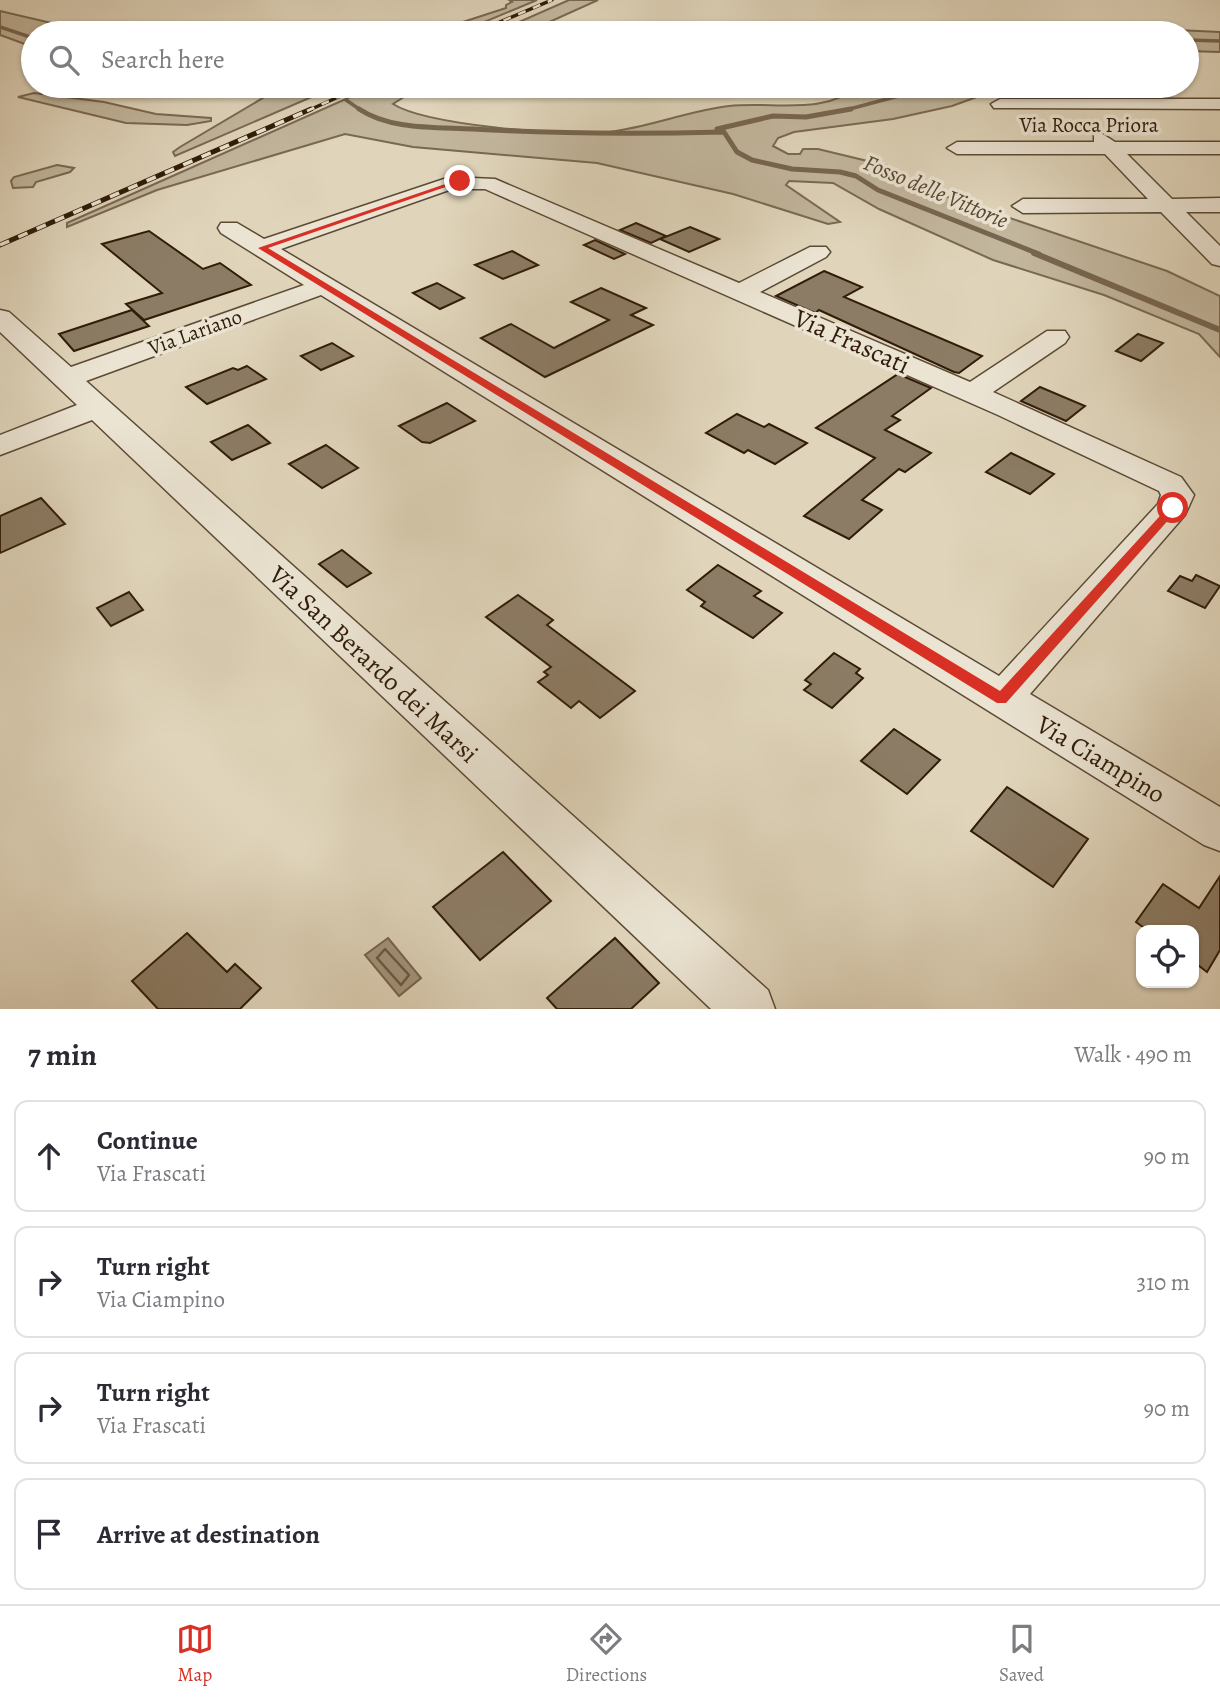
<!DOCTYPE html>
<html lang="en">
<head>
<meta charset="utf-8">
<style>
	:root { --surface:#fff; --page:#f2f2f3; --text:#2b2b33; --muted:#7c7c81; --line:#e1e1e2; --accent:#d93025 }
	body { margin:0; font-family:Alegreya,serif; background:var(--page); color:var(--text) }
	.controls { position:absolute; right:21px; bottom:21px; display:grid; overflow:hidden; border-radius:14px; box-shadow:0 2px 5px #0004 }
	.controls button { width:63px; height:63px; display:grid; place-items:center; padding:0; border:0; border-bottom:2px solid var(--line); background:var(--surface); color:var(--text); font:35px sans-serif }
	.stop { position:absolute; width:21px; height:21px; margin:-16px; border:5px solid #d93025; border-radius:50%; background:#fff }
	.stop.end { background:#d93025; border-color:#fff; box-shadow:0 2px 7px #0008 }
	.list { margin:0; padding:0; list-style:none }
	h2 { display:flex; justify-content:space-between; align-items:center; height:91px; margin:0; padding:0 28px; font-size:30px }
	h2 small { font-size:23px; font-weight:400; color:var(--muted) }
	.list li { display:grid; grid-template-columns:46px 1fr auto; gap:21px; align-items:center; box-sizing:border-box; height:112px; margin:0 14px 14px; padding:0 14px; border:2px solid var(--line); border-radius:14px }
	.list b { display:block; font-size:26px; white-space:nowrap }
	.list p { margin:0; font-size:23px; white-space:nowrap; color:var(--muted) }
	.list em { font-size:23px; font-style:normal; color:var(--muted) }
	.icon { flex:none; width:38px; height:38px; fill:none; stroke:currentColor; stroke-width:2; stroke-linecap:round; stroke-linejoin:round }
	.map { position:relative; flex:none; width:1220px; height:1009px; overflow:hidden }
	.search { position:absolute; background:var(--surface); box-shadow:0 2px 5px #0004; left:21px; right:21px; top:21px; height:77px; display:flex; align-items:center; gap:18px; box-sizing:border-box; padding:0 24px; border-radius:38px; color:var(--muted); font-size:26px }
	.sheet { height:595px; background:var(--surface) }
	nav { display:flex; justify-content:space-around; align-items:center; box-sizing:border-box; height:98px; border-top:2px solid var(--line); background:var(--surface); font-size:19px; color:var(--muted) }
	nav a { display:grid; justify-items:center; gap:4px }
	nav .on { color:var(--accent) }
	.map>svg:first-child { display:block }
	.green { fill:#c2b69d; stroke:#796952; stroke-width:2 }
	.water { fill:#a4967e; stroke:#76654f; stroke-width:2 }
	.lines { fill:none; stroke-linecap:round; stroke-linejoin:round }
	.shore { stroke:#6a5943; stroke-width:2.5 }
	.stream-far2 { stroke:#76654f; stroke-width:3.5 }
	.stream-far1 { stroke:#76654f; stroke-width:5 }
	.stream { stroke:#76654f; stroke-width:6 }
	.building { fill:#8c7c65; stroke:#301c08; stroke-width:2 }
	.minor-casing { stroke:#5c4a35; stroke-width:3 }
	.minor { fill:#ebe4d3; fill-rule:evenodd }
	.rail-far1-casing { stroke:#301c08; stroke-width:3.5 }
	.rail-casing { stroke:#301c08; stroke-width:5 }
	.rail-far1 { stroke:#ebe4d3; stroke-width:2.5; stroke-dasharray:8; stroke-linecap:butt }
	.rail { stroke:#ebe4d3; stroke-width:3.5; stroke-dasharray:10; stroke-linecap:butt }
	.route { fill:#d93025 }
	.labels { text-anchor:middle; stroke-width:7; stroke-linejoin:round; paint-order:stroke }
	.far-street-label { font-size:21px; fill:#301c08; stroke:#ebe4d3 }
	.far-water-label { font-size:23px; font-style:italic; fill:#594731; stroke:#ebe4d3 }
	.street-label { font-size:26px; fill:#301c08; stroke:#ebe4d3 }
</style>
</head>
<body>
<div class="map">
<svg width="1220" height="1009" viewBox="0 0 1220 1009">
	<rect width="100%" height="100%" fill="#e0d5bb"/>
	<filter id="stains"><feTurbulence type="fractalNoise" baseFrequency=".00286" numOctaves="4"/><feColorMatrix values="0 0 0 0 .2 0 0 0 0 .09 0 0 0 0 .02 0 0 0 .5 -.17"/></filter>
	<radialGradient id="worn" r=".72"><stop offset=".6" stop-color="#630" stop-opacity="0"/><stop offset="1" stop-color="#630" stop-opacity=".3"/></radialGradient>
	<g class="green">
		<path d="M509,0H537L458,33H429L506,8V5L512,2Z"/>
		<path d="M569,0H598L525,33H494Z"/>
		<path d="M0,11L94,33H33V47L0,35Z"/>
		<path d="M1133,28L1220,32V52L1187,51V33H1121Z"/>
		<path d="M297,86H337L175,156L173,152L180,147L268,95Z"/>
		<path d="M375,86H421L393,104C426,125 567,137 609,132C649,127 688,111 729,106C772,101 823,116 859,86H1007L952,106L893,119L794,132L778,138L773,146L788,154H800L803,149H818L888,166L909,184L1167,271L1220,296V357L1199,334L1104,295L993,260L879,209L833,183L789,181L786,185L840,222L828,224L733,194L597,163L413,147L345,134L157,190L67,227V223Z"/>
		<path d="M34,93L104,102L156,114L211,118V121L187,125L126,123L18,97Z"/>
		<path d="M57,165L74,168L70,172L36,182L33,187L13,188L11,181L14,177Z"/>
	</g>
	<path class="water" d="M388,938L421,978L399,996L365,955Z"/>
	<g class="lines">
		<path class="shore" d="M385,949L409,975L401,985L377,958Z"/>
		<g class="stream-far2">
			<path d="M0,27L33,38"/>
			<path d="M1187,40L1220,41"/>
			<path d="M329,86L336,91"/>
			<path d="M346,100L362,111"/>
			<path d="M842,111L936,86"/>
		</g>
		<g class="stream-far1">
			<path d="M359,109C390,130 436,127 473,129C557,134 640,134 724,132L737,152L752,160L792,169L840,172L856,176L878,190L1039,254"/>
			<path d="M717,129L773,116L806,117L851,109"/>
		</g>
		<path class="stream" d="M1034,253L1220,330"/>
	</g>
	<g class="building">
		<path d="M636,223L666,236L651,243L620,230Z"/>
		<path d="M690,227L719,239L689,252L660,239Z"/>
		<path d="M149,231L203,269L220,263L251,285L144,320L126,304L162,293L102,244Z"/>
		<path d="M595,240L625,254L614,259L584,245Z"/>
		<path d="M512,251L538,265L503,279L475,265Z"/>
		<path d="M824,271L862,287L844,297L982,356L959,373L954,372L819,310L815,313L776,296Z"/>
		<path d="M437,283L464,298L440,309L413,293Z"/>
		<path d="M601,288L646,308L631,315L653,325L545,377L481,338L511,324L554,348L609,320L571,302Z"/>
		<path d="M132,310L149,326L74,351L59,334Z"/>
		<path d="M1138,334L1163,343L1141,361L1116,351Z"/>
		<path d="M332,343L353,356L321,370L301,356Z"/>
		<path d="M247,366L266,379L207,404L186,387L233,368L238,370Z"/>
		<path d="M898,374L931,388L892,416L900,420L885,430L931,453L905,472L899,469L862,500L882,510L849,539L804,516L875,458L816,428Z"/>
		<path d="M1040,387L1085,406L1066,421L1021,401Z"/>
		<path d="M447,403L475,421L430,443L422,442L399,426Z"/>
		<path d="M737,414L764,427L769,424L807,443L775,464L748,450L744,453L706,433Z"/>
		<path d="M248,425L270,443L232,460L211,442Z"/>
		<path d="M326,445L358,468L322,488L289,464Z"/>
		<path d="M1011,453L1054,474L1030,494L986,472Z"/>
		<path d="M41,498L65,524L0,553V516Z"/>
		<path d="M342,550L371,573L347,587L319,564Z"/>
		<path d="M718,565L761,591L754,596L782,613L753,638L701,606L705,602L687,590Z"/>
		<path d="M1196,575L1220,586L1205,608L1168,591L1180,576L1192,581Z"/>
		<path d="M129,592L143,610L111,626L97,608Z"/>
		<path d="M518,595L553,620L547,625L635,691L600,718L579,701L571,708L538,682L548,675L544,672L551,667L486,617Z"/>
		<path d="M834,653L860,669L856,673L863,678L832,708L804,690L811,684L805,680Z"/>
		<path d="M894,729L940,760L907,794L861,761Z"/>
		<path d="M1007,787L1088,839L1053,887L971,831Z"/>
		<path d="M503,852L551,901L480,960L433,907Z"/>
		<path d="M1220,876V950L1207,972L1194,962V930H1147L1136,922L1163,884L1199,908Z"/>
		<path d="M187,933L227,972L235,964L261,988L240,1009H158L132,981Z"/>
		<path d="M615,938L659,983L631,1009H557L547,998Z"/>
	</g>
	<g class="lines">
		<g class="minor-casing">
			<g id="minor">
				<path d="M1000,99H1220V109L994,108L991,104Z"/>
				<path d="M1101,133L1115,142H1220V154H1127L1172,199L1220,198V212H1186L1220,246V266L1212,264L1161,212L1023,213L1012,206L1023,199H1148L1105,154H957L947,148L957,142H1094V135Z"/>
				<path d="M450,177L495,179L739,283L810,247H826L830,252L826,257L760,292L970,382L1047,331H1065L1069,337L1065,343L993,392L1181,477L1194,495L1185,515L1030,694L1220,807V851L1204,845L321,295L86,381L768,990L775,1009H711L92,420L0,455V435L77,405L0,332V310L9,312L71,367L304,285L221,233L218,228L221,223H237L264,239ZM452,189H485L998,415L1159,491L1161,495L1158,504L999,676L281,249Z"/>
			</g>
		</g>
		<use href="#minor" class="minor"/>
		<g class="rail-far1-casing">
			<g id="rail-far1">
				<path d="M474,33L552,0"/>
				<path d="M307,111L363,86"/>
			</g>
		</g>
		<g class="rail-casing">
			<path id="rail" d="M0,245L311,109"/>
		</g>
		<use href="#rail-far1" class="rail-far1"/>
		<use href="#rail" class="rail"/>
	</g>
	<path class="route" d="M457,180L463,181L268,248L1000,691L1169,506L1179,508L1006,703H997L258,248Z"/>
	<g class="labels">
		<g class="far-street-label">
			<text x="1089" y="132">Via Rocca Priora</text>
			<text transform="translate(195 332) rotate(-20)" y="7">Via Lariano</text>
		</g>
		<g class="far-water-label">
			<text transform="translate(936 191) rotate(23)" y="8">Fosso delle Vittorie</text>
		</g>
		<g class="street-label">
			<text transform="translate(852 341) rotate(24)" y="9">Via Frascati</text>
			<text transform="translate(374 664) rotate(43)" y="9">Via San Berardo dei Marsi</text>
			<text transform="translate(1101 759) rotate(31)" y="9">Via Ciampino</text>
		</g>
	</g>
	<rect width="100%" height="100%" filter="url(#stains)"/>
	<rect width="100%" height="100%" fill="url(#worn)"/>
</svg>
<div class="controls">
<button><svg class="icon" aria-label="locate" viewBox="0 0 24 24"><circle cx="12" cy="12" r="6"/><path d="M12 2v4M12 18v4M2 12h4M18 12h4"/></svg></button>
</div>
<div class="stop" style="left:1173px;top:508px"></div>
<div class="stop end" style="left:460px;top:181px"></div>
<div class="search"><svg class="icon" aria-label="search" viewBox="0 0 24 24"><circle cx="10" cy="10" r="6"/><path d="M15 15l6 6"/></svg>Search here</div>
</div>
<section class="sheet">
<h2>7 min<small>Walk · 490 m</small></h2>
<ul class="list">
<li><svg class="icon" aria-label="ahead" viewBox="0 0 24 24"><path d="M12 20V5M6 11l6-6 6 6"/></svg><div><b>Continue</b><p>Via Frascati</p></div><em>90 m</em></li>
<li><svg class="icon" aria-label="right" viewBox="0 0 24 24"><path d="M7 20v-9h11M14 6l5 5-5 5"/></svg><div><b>Turn right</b><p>Via Ciampino</p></div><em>310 m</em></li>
<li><svg class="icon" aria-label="right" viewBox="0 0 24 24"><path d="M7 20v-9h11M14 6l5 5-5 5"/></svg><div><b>Turn right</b><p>Via Frascati</p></div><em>90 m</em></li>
<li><svg class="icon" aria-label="arrive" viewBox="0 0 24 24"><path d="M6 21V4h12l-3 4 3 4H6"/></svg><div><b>Arrive at destination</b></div></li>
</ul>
</section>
<nav>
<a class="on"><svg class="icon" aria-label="map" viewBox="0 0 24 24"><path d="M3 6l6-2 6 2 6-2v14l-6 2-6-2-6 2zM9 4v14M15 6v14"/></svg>Map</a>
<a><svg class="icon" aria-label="directions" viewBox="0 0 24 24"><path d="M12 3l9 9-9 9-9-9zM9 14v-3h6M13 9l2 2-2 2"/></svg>Directions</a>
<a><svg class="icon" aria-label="saved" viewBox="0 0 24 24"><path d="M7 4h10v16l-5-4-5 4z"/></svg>Saved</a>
</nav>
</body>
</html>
